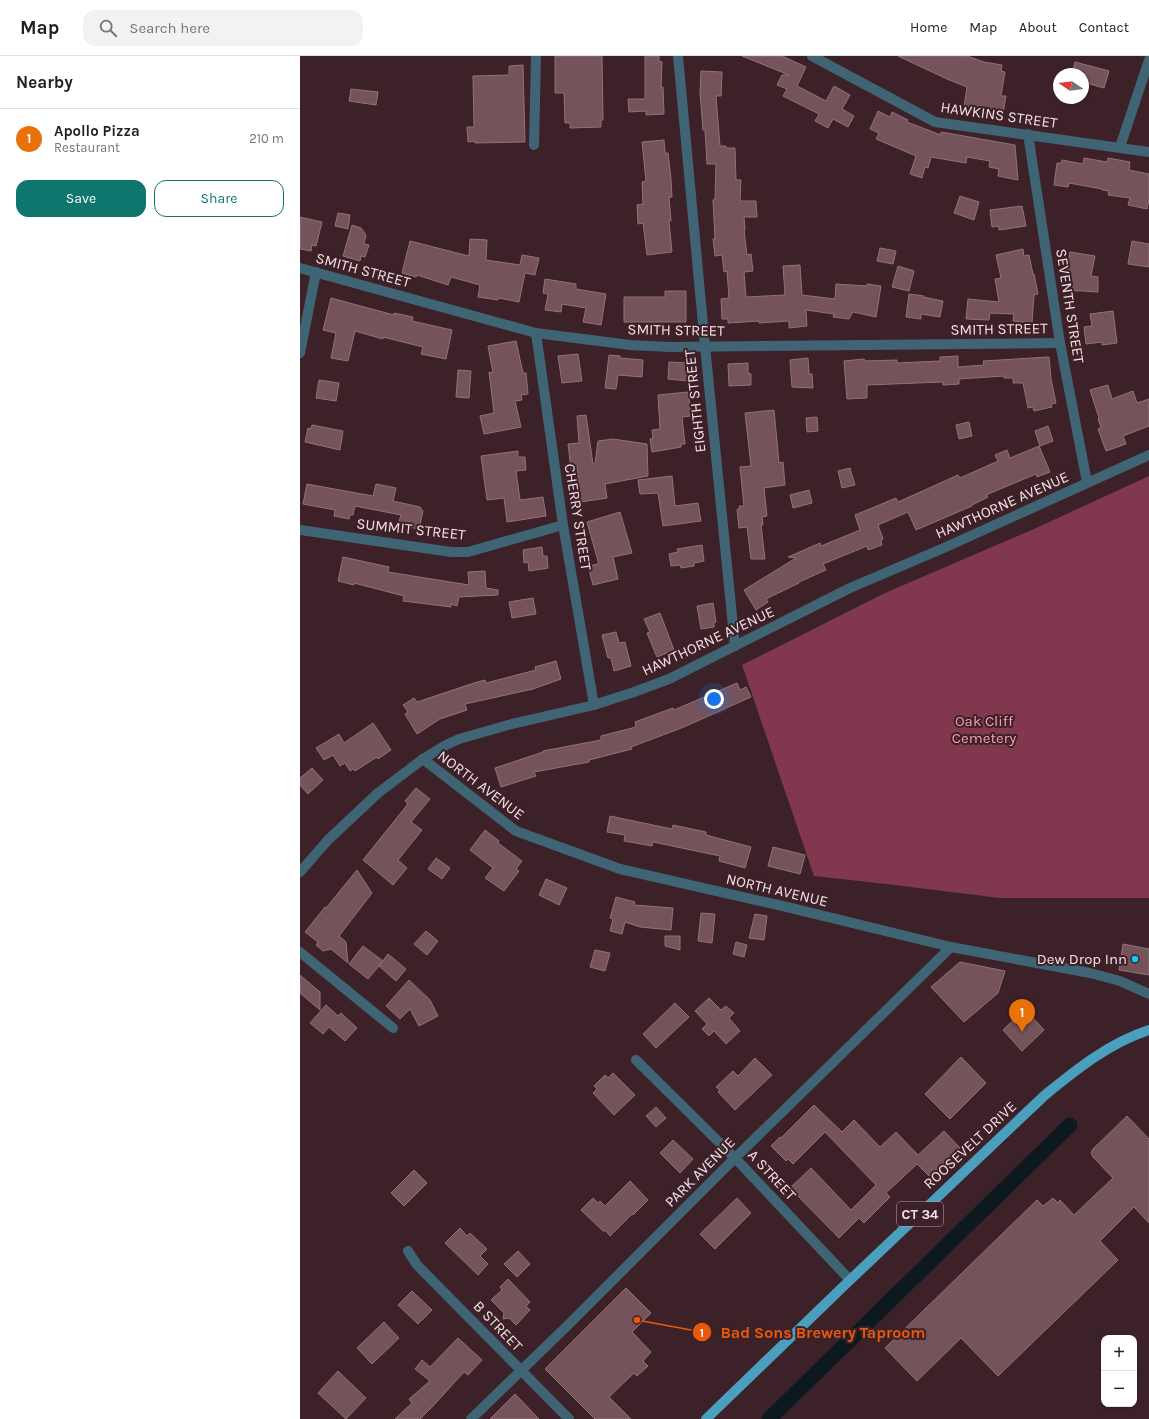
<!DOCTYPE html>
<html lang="en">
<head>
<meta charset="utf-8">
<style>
	:root { --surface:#fff; --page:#f2f2f2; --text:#202124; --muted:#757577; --line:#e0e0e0; --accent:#0f766e }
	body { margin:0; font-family:Karla,sans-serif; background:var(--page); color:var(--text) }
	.controls { position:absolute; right:12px; bottom:12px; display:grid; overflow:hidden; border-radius:8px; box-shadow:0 1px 3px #0004 }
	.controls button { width:36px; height:36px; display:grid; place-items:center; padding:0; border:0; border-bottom:1px solid var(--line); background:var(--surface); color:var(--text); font:20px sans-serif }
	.compass { position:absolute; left:753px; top:12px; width:36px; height:36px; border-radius:50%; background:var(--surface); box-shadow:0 1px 3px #0004; rotate:283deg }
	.you { position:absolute; left:414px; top:643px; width:14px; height:14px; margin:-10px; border:3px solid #fff; border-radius:50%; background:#1a73e8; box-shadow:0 0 0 6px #1a73e833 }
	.badge { display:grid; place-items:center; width:26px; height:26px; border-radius:50%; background:var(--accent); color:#fff; font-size:13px; font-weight:700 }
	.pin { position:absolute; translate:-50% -33px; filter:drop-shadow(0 1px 2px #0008) }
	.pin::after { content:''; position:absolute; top:21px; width:14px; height:12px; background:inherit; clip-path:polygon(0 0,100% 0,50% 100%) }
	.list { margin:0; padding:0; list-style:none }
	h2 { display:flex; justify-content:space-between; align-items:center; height:52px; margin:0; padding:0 16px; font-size:17px }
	h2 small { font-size:13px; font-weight:400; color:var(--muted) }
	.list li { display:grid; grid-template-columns:26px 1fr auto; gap:12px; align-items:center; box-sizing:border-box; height:60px; padding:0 16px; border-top:1px solid var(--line) }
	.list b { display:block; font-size:15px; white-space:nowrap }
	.list p { margin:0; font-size:13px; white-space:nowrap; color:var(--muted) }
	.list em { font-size:13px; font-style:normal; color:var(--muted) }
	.actions { display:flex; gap:8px; padding:12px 16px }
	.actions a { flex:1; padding:9px 0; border:1px solid var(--accent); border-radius:12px; text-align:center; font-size:14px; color:var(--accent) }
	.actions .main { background:var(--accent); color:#fff }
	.icon { flex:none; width:22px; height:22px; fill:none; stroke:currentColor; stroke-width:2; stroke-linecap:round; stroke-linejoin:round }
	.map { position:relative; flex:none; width:849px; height:1363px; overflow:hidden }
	header { display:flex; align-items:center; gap:24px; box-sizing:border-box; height:56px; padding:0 20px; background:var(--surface); border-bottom:1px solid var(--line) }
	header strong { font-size:19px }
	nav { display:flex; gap:22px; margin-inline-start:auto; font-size:14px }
	.search { width:280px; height:36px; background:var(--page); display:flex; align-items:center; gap:10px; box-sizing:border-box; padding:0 14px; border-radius:12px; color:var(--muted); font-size:15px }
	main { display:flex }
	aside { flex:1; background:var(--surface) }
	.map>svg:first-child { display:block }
	.green { fill:#81374e }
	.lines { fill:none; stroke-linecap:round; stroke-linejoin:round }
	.canal { stroke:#0c1a1f; stroke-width:15 }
	.building { fill:#74535b; stroke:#947179 }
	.minor { stroke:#3f6574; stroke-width:10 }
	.tertiary { stroke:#3f6574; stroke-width:10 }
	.primary { stroke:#499fbd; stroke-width:10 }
	.poi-dot { fill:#11cafb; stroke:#3d2128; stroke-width:1.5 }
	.labels { text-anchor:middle; stroke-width:4; stroke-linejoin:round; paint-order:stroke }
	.shield { fill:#3d2128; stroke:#bea7ac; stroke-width:1 }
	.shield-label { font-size:14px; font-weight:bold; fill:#f5e1e5 }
	.street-label { font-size:15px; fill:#f5e1e5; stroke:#3d2128 }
	.park-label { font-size:15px; fill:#fa9fb7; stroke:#3d2128 }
	.poi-label { font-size:15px; fill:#f5e1e5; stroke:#3d2128; text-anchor:end }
	.leader { fill:none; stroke:#e8590c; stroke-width:1.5 }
	.callout-dot { fill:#e8590c; stroke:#3d2128; stroke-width:1.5 }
	.mark-label { font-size:12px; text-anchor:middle; font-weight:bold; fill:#fff }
	.callout-label { font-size:16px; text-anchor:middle; font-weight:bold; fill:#e8590c; stroke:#3d2128; stroke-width:4; stroke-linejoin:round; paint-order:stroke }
</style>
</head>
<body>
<header>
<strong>Map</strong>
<div class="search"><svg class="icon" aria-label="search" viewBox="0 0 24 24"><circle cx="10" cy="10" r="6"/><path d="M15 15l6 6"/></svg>Search here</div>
<nav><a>Home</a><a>Map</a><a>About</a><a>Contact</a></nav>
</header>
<main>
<aside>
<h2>Nearby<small></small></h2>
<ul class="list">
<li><span class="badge" style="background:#e8710a">1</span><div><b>Apollo Pizza</b><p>Restaurant</p></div><em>210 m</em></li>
</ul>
<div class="actions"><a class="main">Save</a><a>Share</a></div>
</aside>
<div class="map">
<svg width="849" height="1363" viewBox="0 0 849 1363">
	<rect width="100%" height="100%" fill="#3d2128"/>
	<path class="green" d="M849,420V842H700L586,828L514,820L442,609L585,537L734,473Z"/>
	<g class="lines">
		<path class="canal" d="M469,1363L770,1069"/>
	</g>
	<g class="building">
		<path d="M255,0H302L303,64H301V71L270,72V67H265L264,37H255Z"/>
		<path d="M345,0H359V5L362,6L361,31H363L364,58L346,59V55L329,56L328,43H345Z"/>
		<path d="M442,0H482L506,11L497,30L526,45L534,30L550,39L542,53L554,60L548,71L533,63L528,72L515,65L519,58L483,40L487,33L477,29L482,19H489Z"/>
		<path d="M598,0H667L684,6L702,9L701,15L705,16L701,40H706L703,57L664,51L667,31L647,23Z"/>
		<path d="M775,6L809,15L804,32L783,26V18H772Z"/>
		<path d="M223,9L225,86L175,87L174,85L168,86L167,71H174L173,20L209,19V10Z"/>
		<path d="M401,15L422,16L421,40H416L420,90H426V92H435L436,124H441L440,145H456L457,161H444L445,174H444L447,199L451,198L453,215L444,216L446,241L485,239L483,210L500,209L502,239L535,243L536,228L567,230V228L581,230L576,261L553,256L549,263L533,261L534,258L506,254L507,270L489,272V265L459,267V265L428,267V263H422L421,243L429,242L427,215L424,216L422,199L415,200L413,183H415L413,144L415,143L416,108H407L405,74H403L400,37Z"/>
		<path d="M51,33L78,36L76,49L49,45Z"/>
		<path d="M578,55L590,61L592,56L608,64L607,66L641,79V76L715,89L718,124L698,120L699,113L689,111L690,105L667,101L666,107L631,101L628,112L625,111L622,122L610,118L616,100L576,83L579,77L570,73Z"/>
		<path d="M364,84L365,97H368L371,123L372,141H369L371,165H369L372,196L347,199L343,167L338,168L337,149L343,148L342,126L346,125L342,86Z"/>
		<path d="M784,102L807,106L808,102L830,106L829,114L849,118V144L847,153L828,149L830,142L808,139L809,135L802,134V133L769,127L768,131L754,129L757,107H761L762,104L783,108Z"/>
		<path d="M660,140L679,146L674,164L654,157Z"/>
		<path d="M722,150L726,170L699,174L698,170L692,171L690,154Z"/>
		<path d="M38,157L50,159L48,173L35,170Z"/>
		<path d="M0,161L22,166L16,190L12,189L11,195L0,193Z"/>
		<path d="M52,169L61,172L66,179L64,188L69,189L65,201L61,200L60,205L43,200Z"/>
		<path d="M170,183L187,184L186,204L220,209L222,199L239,202L235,219L225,217L219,246L199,242L198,244L178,241L180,229L151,221L148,229L117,219L116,221L102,217L110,185L169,200Z"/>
		<path d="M832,185L849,188V211L828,208Z"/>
		<path d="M580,192L596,195L593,208L577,205Z"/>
		<path d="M723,193L724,200L729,199L733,218H734L738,238L734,239L732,267L713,265L714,258L690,257L689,264L666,263L668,243L699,246L695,223L701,222L696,199Z"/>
		<path d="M770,196L795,200L791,220L798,221V236L766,234V217Z"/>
		<path d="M598,210L614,215L609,235L592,231Z"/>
		<path d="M245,223L276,228V233L306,238L301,269L283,266L286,252L262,248L261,256L245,254L248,238L243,237Z"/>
		<path d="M365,235H386V266H324V241H365Z"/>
		<path d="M609,238L624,240L623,241L643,245L640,261L621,258V263L606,261Z"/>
		<path d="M31,242L94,259V257L113,261L112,265L152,274L146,303L121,298L123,291L83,281V283L55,275L48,305L31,302L36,277L23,274Z"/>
		<path d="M813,255L817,287L802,289V286L786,288L784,271L792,270L790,258Z"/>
		<path d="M216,285L223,317H226L228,338L221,339L222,344L215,345L221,371L184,378L180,360L194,357L189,316L193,317L188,290Z"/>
		<path d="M278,298L282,325L262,327L258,300Z"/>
		<path d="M309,299L320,300V302L343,304L342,321L318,319L316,333L305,332Z"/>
		<path d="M658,300V311L684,309L683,305L749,301L751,323L756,347L751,348L752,351L734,355L733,351L728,352L723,327H713V322H704V320L659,323V328L643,329V326L567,329V342L547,343L544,305L564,303L565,305L597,304V307L640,305V301Z"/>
		<path d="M508,302L509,318H512L513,332L492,331L490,304Z"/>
		<path d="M369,306L388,307V325L368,323Z"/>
		<path d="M448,307V317L451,318V329L429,330L428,308Z"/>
		<path d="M158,314L171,315L169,342L156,341Z"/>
		<path d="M19,324L39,327L36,345L16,342Z"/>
		<path d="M808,329L812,343L833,335L837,347L849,343V370L823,380L826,388L806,395L798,373L801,371L798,363L799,362L790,334Z"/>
		<path d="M388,336L391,360L382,361L385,388H381V391L352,396L350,383L353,382L352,374L360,373L358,339Z"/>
		<path d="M474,354L479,407L483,406L485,429L464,432L467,460L462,461L463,469H461L465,503H451L447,471L439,472L437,453H440L439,450H444L440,411L451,410L445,357Z"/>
		<path d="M286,359L293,408H295L298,385L313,383L347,388L348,420L305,428L307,442L281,446L277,412L271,413L268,388L279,387L277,360Z"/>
		<path d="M517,361L518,375L507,376L506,362Z"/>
		<path d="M669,366L672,380L659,383L656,369Z"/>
		<path d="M12,369L43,375L40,394L5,386L8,372L11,373Z"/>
		<path d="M748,370L753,385L740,390L735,375Z"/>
		<path d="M739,390L750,416L737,421L736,418L686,439L688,441L672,449V450L616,474L608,456L578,469L583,483L581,484L582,489L568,494L567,490L523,508L526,514L499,526V527L466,543L468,546L456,554L444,534L496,502L488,501L520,487L521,490L560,474L555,459L596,442L598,446L658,419L660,422L698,405L695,399L707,394L710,402Z"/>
		<path d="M218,395V401H225L226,414L216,415L220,444L243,441L246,460L207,466L204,442L187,444L181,400Z"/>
		<path d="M550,412L555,429L542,432L538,415Z"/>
		<path d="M372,420L375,450L398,447L401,465L363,470L358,437L340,438L338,424Z"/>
		<path d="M7,428L73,440L76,428L96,432L93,445L120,451L123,455L119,473L98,469L101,459L55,450L53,459H50L49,463L34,460L35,454L3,448Z"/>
		<path d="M509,434L512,447L493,452L490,439Z"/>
		<path d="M320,456L332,497L313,501L318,523L293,529L288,510L298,508V505L287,466Z"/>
		<path d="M402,489L404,505L394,507V510L381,512L380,509L371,510L369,498L378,496L377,493Z"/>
		<path d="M242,491L243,500H247L248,512L229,515L228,506L224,507L223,494Z"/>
		<path d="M43,501L89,511L88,516L169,529L168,516L185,515L186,532L198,534V539L159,541L157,550L151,548V551L103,545L104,540L54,527V529L38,525Z"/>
		<path d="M233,542L236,558L212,562L209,546Z"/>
		<path d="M413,547L416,566L414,567V571L401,573L397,550Z"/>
		<path d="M360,557L374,594L357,601L347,577L350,576L344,563Z"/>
		<path d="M316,576L319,587L325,586L331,610L314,615L311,602H308L302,579Z"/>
		<path d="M256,605L261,623L233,633L165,648L167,654L140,663L117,678L105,658L108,656L103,649L114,642L117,646L174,627L185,624L186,627L236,614L235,611Z"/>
		<path d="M437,627L440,634L446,631L451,641L384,671L331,691L332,693L289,704V706L234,716L236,720L201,731L195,712L243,696V695L301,684V680L336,671L335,666L373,652L374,654Z"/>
		<path d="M73,667L91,694L78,703L77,701L55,715L53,713L50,715L45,707L40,710L33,699L24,704L16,692L39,678L44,687Z"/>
		<path d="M12,712L23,724L8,738L0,729V722Z"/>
		<path d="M116,732L130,743L111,766L122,774L98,804L107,812L93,829L63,804L108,748L105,745Z"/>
		<path d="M310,760L372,773L373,769L406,776V779L451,791L445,812L419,805L420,800L353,786L352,790L324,785L325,779L307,776Z"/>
		<path d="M185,774L199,785L198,787L222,805L216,813L219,815L204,835L185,822L193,812L170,794Z"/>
		<path d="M473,791L505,799L500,818L468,810Z"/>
		<path d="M136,802L150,812L142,823L128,813Z"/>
		<path d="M57,814L72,837L39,880L46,886L48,907L31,893L23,895L16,889L18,886L5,876L25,851L26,852Z"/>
		<path d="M246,823L267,832L259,849L239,839Z"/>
		<path d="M316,841L335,846L334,849L373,852L371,874L340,871L325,866L322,878L310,875L313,863L310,862Z"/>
		<path d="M401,857L415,858L412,887L398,885Z"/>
		<path d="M455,858L467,860L464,884L449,882Z"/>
		<path d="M126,875L138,885L127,899L114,888Z"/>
		<path d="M365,880H380V894L365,890Z"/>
		<path d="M436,886L447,889L444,901L433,898Z"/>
		<path d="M823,888L849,893V919L819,914Z"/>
		<path d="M63,890L83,905L68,923L49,908Z"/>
		<path d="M295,894L310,897L305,915L290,911Z"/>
		<path d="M88,898L106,913L96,925L79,910Z"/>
		<path d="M660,906L705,915L698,937L664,966L631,931Z"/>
		<path d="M0,919L20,936V954L0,937Z"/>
		<path d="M109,924L130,944L138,960L119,970L110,953L100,963L86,950Z"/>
		<path d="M409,942L421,954L426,950L434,957L429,962L440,975L426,988L414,975L409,980L402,973L407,968L395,955Z"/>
		<path d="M375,947L389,961L356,992L343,978Z"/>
		<path d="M26,949L38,960L41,957L57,972L45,985L29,971L23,978L10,967Z"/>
		<path d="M725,953L744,974L722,995L703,974Z"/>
		<path d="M661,1001L686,1027L650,1063L625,1038Z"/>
		<path d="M455,1002L472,1019L435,1054L418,1036L420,1034L416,1031L433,1015L438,1020Z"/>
		<path d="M313,1017L335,1039L314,1059L293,1037L297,1033L294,1030L305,1019L308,1022Z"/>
		<path d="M514,1049L542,1076L554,1064L580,1091L596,1076L618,1099L644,1075L660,1092L629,1120L617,1108L586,1137L590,1141L564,1167L559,1162L539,1182L490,1132L511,1112L551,1154L576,1129L525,1076L493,1108L488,1103L486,1105L471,1090L480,1081L481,1082Z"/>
		<path d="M356,1051L366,1062L356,1071L346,1060Z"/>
		<path d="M827,1060L849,1083V1167L834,1151L800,1185L818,1204L698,1320L661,1282L617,1325L585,1292L737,1144L743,1150L753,1142L758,1147L760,1144L774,1159L813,1122L793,1101L791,1097L793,1093Z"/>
		<path d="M373,1084L393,1103L380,1117L360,1097Z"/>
		<path d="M114,1114L127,1127L104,1150L91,1137Z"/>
		<path d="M330,1125L348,1144L333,1159L332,1158L310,1180L306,1175H303L281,1154L293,1142L298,1147L300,1145L305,1150Z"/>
		<path d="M437,1142L451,1157L415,1193L400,1178Z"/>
		<path d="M160,1172L167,1180L170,1177L187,1193L180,1200L188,1208L178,1219L145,1187Z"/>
		<path d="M218,1195L230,1208L217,1221L204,1208Z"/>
		<path d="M208,1223L230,1246L226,1250L230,1254L216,1269L209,1262L203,1263L204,1257L191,1244L202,1234L200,1231Z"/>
		<path d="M326,1232L351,1257L332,1276L351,1296L343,1305L348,1310L337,1320L334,1317L309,1341L331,1363H295L245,1313Z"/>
		<path d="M112,1235L132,1254L118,1268L98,1249Z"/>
		<path d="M84,1266L99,1282L72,1308L57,1292Z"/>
		<path d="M158,1282L182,1304L168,1319L164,1316L133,1350L120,1363H95L112,1347L109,1343L130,1325L115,1313L122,1304L130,1311Z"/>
		<path d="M38,1315L66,1342L46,1363L18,1337Z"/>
		<path d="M215,1338L239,1363H190Z"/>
	</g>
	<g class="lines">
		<g class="minor">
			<path d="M378,0L405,290L435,590"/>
			<path d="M512,0L635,66L849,96"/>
			<path d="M728,78L760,287L787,426"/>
			<path d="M234,89L236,0"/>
			<path d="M820,91L849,4"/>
			<path d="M0,212L236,277L330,289L370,291L760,287"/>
			<path d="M236,277L263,469L294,649"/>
			<path d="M0,297L16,216"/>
			<path d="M0,474L151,496H168L263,469"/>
			<path d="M123,703L216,775L320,813L487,851L651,891L790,917L820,925L849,938"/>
			<path d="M0,896L93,972"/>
			<path d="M336,1004L435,1102L550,1224"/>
			<path d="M108,1195L117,1209L269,1363"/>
			<path d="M171,1363L266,1271L435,1102L651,891"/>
		</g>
		<path class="tertiary" d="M0,816L28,784L78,737L123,703L146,689L159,683L208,669L294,649L334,636L369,623L550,532L646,491L849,399"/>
		<path class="primary" d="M406,1363L550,1224L745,1039C777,1013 809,987 849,974"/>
	</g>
	<circle class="poi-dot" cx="835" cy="903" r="4"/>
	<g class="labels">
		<rect class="shield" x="597" y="1146" width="46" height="24" rx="3"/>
		<g class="shield-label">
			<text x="620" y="1163">CT 34</text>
		</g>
		<g class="street-label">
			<text transform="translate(699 59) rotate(8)" y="5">HAWKINS STREET</text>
			<text transform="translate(63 214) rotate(15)" y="5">SMITH STREET</text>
			<text transform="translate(770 250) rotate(81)" y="5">SEVENTH STREET</text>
			<text transform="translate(699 273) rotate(-1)" y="5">SMITH STREET</text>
			<text transform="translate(376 274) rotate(1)" y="5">SMITH STREET</text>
			<text transform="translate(395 345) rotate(-96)" y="5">EIGHTH STREET</text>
			<text transform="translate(702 449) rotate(-24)" y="5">HAWTHORNE AVENUE</text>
			<text transform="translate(278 461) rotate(81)" y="5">CHERRY STREET</text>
			<text transform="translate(111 473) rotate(6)" y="5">SUMMIT STREET</text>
			<text transform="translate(408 585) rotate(-25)" y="5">HAWTHORNE AVENUE</text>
			<text transform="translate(181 729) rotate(37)" y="5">NORTH AVENUE</text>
			<text transform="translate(477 834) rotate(13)" y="5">NORTH AVENUE</text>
			<text transform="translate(670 1089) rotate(-43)" y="5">ROOSEVELT DRIVE</text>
			<text transform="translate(400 1116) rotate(-45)" y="5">PARK AVENUE</text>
			<text transform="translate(472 1119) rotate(47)" y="5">A STREET</text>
			<text transform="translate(198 1270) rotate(46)" y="5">B STREET</text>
		</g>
		<g class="park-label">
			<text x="684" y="670">Oak Cliff<tspan x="684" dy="17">Cemetery</tspan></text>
		</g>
		<g class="poi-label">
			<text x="827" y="908">Dew Drop Inn</text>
		</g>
	</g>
	<path class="leader" d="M337 1264L402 1276"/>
	<g class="callout-dot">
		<circle cx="337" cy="1264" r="4"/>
		<circle cx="402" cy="1276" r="10"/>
	</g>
	<g class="mark-label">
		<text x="402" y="1281">1</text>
	</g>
	<g class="callout-label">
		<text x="523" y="1282">Bad Sons Brewery Taproom</text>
	</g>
</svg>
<div class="controls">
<button>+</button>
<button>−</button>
</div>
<svg class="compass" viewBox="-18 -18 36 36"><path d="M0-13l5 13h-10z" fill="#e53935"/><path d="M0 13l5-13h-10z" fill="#757577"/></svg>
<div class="you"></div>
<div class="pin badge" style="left:722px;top:976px;background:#e8710a">1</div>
</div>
</main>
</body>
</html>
